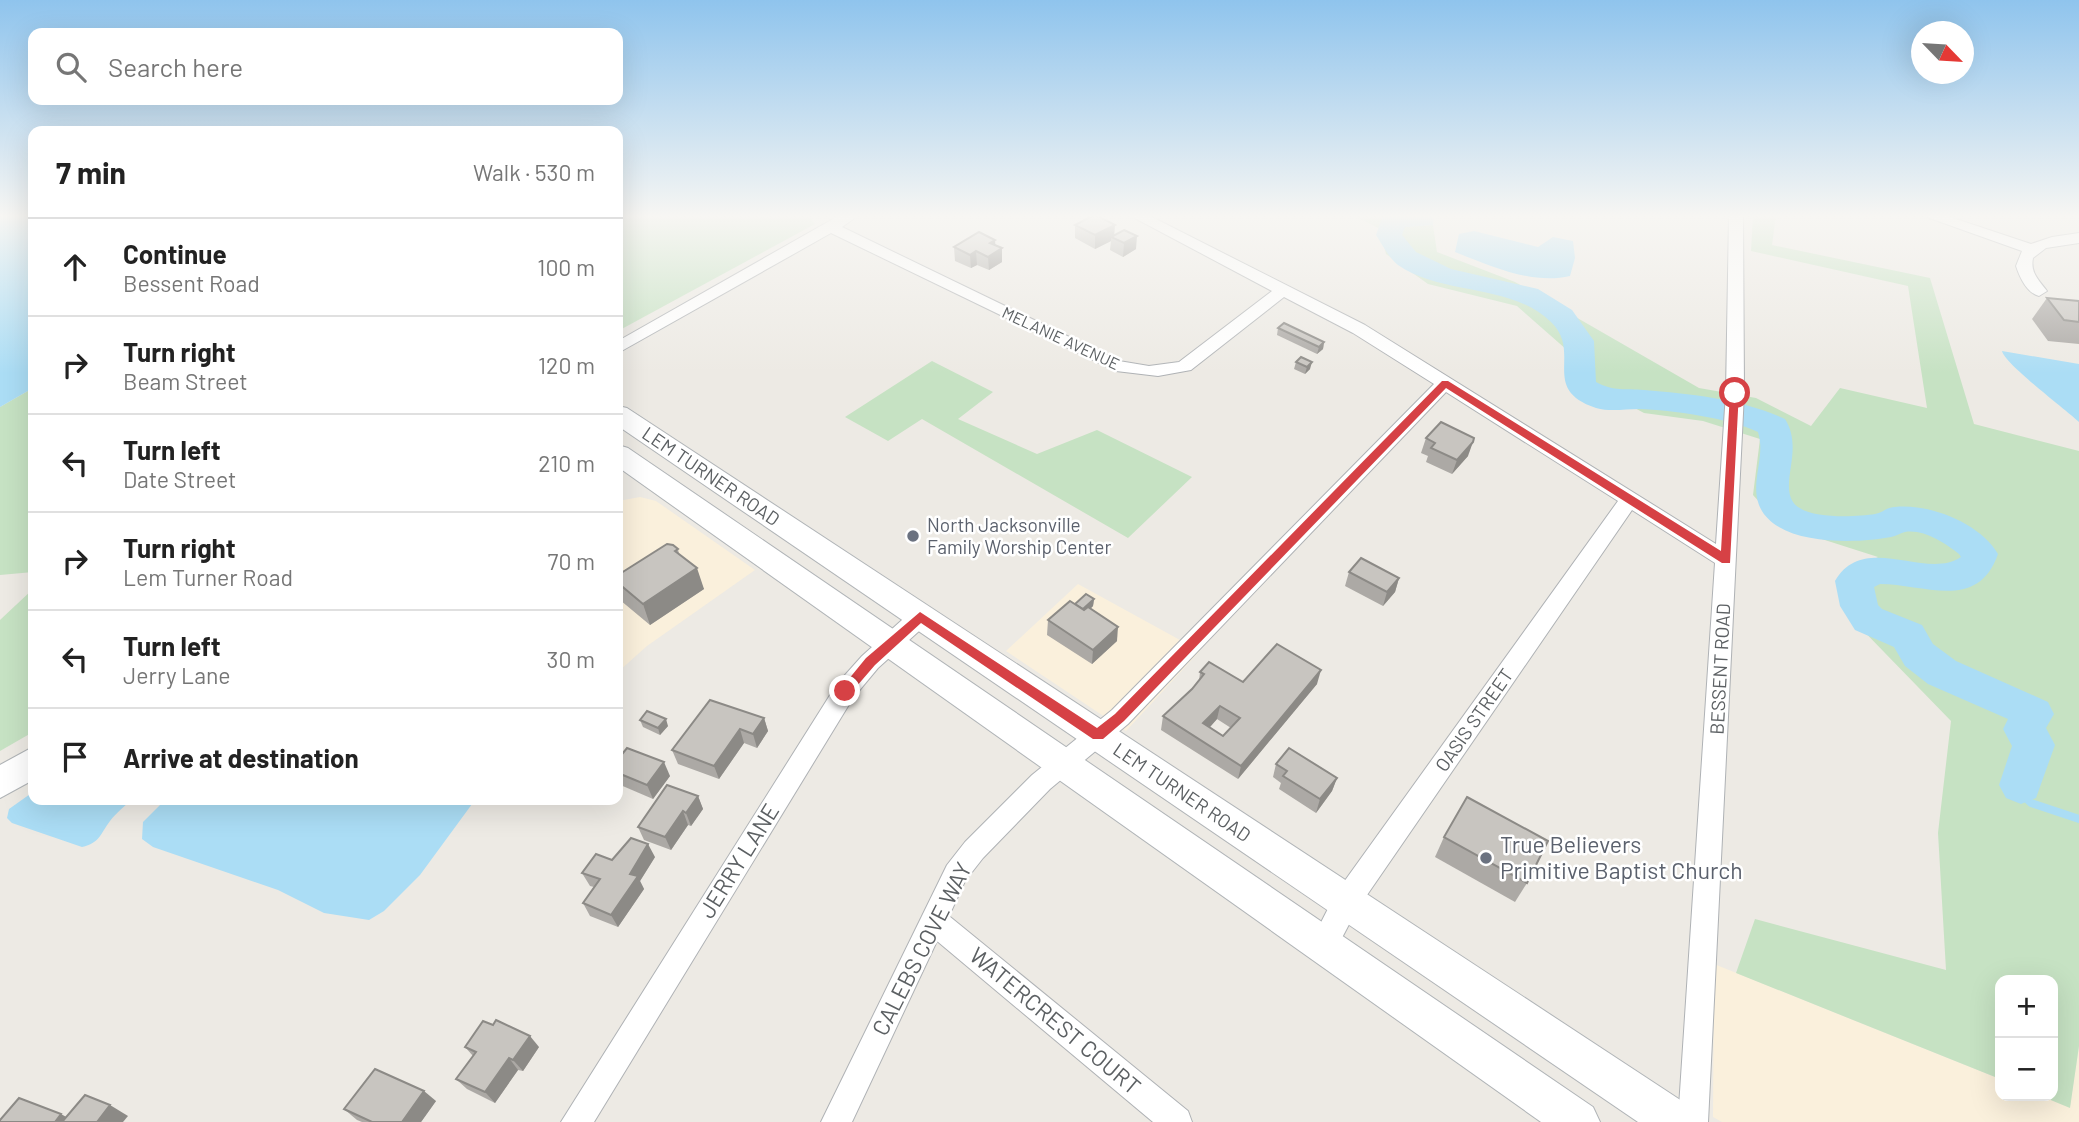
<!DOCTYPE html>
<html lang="en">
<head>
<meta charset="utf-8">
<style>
	:root { --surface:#fff; --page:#f2f2f2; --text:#222; --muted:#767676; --line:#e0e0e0 }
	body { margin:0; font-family:Barlow,sans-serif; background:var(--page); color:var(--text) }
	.controls { position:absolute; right:21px; bottom:21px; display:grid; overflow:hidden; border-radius:14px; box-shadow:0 7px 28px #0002 }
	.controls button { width:63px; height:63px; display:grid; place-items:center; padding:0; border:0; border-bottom:2px solid var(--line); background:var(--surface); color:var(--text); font:35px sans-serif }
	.compass { position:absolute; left:1911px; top:21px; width:63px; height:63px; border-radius:50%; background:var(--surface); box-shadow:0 7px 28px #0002; rotate:115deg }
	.stop { position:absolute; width:21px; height:21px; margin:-16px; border:5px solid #d64145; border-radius:50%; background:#fff }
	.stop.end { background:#d64145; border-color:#fff; box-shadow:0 2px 7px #0008 }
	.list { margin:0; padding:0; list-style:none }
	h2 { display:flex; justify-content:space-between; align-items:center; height:91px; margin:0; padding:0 28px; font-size:30px }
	h2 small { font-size:23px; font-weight:400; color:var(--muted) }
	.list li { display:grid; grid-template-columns:46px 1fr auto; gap:21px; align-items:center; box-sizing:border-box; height:98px; padding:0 28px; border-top:2px solid var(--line) }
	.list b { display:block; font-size:26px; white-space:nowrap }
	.list p { margin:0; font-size:23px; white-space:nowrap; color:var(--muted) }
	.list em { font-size:23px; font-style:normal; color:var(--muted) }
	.icon { flex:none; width:38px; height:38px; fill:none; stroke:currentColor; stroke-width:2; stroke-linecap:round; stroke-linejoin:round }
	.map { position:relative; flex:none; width:2079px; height:1122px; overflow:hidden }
	.search { position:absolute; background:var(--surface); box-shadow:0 7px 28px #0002; left:28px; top:28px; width:595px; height:77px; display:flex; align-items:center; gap:18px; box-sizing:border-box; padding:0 24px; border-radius:14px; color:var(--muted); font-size:26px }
	.panel { position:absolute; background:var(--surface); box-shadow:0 7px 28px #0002; left:28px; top:126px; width:595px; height:679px; border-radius:14px }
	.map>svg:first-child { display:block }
	.commercial { fill:#faf0dc }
	.green { fill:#c6e2c3 }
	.water { fill:#abddf5 }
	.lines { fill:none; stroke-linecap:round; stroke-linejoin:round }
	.stream { stroke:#abddf5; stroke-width:8 }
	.river { fill:#abddf5; fill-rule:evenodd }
	.minor-casing { stroke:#afb2b5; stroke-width:2 }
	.secondary-casing { stroke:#b0b4b7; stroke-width:2 }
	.minor { fill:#fff; fill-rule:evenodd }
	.secondary { fill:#fff; fill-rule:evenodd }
	.wall { fill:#aca9a5; fill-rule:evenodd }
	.shaded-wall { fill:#8c8a86 }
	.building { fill:#c8c5c0; stroke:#8c8a86; stroke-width:2; fill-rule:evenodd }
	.route { fill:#d64145 }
	.worship-dot { fill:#6b7280; stroke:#fff; stroke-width:2.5 }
	.labels { text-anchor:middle; stroke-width:5; stroke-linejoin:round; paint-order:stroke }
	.far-street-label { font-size:16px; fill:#5c6063; stroke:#fff }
	.street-label { font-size:19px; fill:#5c6063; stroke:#fff }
	.worship-label { font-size:19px; fill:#5b616d; stroke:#fff; text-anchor:start }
	.near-worship-label { font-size:23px; fill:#5b616d; stroke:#fff; text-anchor:start }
	.near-street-label { font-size:23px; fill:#5c6063; stroke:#fff }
</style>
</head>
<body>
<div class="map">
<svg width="2079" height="1122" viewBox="0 0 2079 1122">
	<rect width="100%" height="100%" fill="#edeae4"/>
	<g class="commercial">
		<path d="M640,497L656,501L755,570L647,646L618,672V501Z"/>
		<path d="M1078,584L1200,651L1126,731L1006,651Z"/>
		<path d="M1714,964L2000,1079V1096H2041L2070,1107L2079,1046V1122H1722L1713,1117Z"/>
	</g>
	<g class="green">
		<path d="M618,215H808L815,224L618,331Z"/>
		<path d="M1353,215H1385L1381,229L1433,225L1437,252L1515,282L1699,388L1756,398L1811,426L1840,388L1927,408L1908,286L1751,251L1753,215H1776L1772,245L1930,278L1974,424L2079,451V1046L2070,1108L2041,1096H2053V980H2000V1079L1736,973L1755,919L1946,970L1938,833L1951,721L1851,618L1840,576L1878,557L1781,526L1753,495L1760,439L1703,421L1644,413L1631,406L1587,400L1568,385L1567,350L1517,306L1428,284L1386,254L1380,229Z"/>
		<path d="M932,361L993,392L958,419L1037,454L1097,430L1192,477L1128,538L922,419L888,441L845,417Z"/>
		<path d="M33,388V572L0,575V407Z"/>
		<path d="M33,589V732L0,751V620Z"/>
	</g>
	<g class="water">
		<path d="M0,215H33V388L0,407Z"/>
		<path d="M1385,215H1434L1433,225L1381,229Z"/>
		<path d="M1474,231L1538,247L1553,237L1573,241L1575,258L1570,276C1532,285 1491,266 1455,252L1459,234Z"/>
		<path d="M2002,351L2079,364V422C2065,409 2005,364 2002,351Z"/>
		<path d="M33,792V800H131C125,806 116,813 110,821C100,834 100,843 82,847L12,823L7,818L9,809Z"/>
		<path d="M165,800H475L420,875L384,911L369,920L324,913L278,890L153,847L142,839L143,822Z"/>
	</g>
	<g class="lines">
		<path class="stream" d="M2021,785V793L2031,803L2079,819"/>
		<path class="river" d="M1383,215H1409L1402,235L1416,252L1451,269L1538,289L1572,310L1594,341L1596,382C1615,392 1625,388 1644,390C1691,394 1742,399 1785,419C1804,449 1780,482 1793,502C1805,520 1856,517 1875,514C1882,513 1887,507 1895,507C1930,503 1981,524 1998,554C1978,612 1924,584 1880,584L1874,587L1878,605L1882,609L1922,625L1933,644L1956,661L2048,702L2054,714L2046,728L2055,745L2036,798L2021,804L2006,798L1999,785L2012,746L2003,729L2008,719L1928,684L1905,666L1894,647L1855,630L1840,606L1835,581C1864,531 1926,581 1961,557L1959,554C1945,543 1924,529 1905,532C1901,533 1896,536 1891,537C1855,544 1775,546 1759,505C1750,481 1766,457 1758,432C1729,418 1672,410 1639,409C1625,409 1610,412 1596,408C1539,389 1583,353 1551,322C1511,283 1443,296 1398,265C1389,258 1382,244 1376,235Z"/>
		<g class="minor-casing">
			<g id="minor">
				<path d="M840,215H859L842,227L1119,361L1149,366L1179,362L1272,291L1129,215H1148L1365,325L1716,544L1726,393L1729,215H1743L1744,393L1708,1122H1678L1715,563L1632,510L1356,911L1334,953L1324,957L1314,953L1310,944L1336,893L1618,501L1446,392L1128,724L1050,789L983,858L965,881L949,916L1188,1111L1192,1122H1153L937,941L852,1122H821L947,865L965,842L1032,775L1112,710L1434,384L1353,333L1284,297L1191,370L1158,376L1116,371L831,233L618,353V341Z"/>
				<path d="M1921,215H1944L2031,244L2052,237L2079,233V243L2046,248L2033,258C2030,273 2039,280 2047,291L2039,296C2027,293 2020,278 2016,266L2022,251Z"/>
				<path d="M920,609L928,611L931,617L928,623L878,668L853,698L594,1122H561L837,684L862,656L912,611Z"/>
			</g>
		</g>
		<g class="secondary-casing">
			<g id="secondary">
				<path d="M618,406L627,408L1691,1107L1698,1122H1638L618,426Z"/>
				<path d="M618,445L628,448L1593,1107L1600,1122H1541L618,467Z"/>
				<path d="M33,747V780L0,798V765Z"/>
			</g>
		</g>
		<use href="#minor" class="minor"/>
		<use href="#secondary" class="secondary"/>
	</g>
	<g class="wall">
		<path d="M1075,225L1115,235L1136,249L1123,257L1110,250L1111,241L1095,249L1075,238Z"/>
		<path d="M995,240V245L1002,248V262L989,270L977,265L971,268L955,261L954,247Z"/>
		<path d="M2047,298L2079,301V344L2048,341L2032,319Z"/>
		<path d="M1278,328L1324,342L1323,349L1317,354L1277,335Z"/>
		<path d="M1296,362L1310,369L1305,374L1294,369Z"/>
		<path d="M1426,438L1468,456L1452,474L1426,462L1428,456L1421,453Z"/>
		<path d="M678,549L679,554L704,589L650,625L620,600L618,593V575Z"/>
		<path d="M1349,572L1399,578L1395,592L1383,606L1345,586Z"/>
		<path d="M1094,599L1093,606L1090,609L1117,641L1092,664L1047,635L1048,620L1075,604Z"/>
		<path d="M1200,672L1243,682L1317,684L1238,779L1161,730L1163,716L1192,689L1199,681ZM1217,719L1231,728L1223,736L1210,727Z"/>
		<path d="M764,718L768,731L757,748L744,743L719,779L678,764L672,750Z"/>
		<path d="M640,720L668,726L660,735L643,727Z"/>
		<path d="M618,759L670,776L653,799L618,784Z"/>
		<path d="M1276,764L1337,778L1332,791L1316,813L1279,789L1281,783L1273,777Z"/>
		<path d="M698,796L703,809L691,826L688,825L671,850L644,840L638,827Z"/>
		<path d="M1444,837L1527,883L1515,902L1435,857Z"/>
		<path d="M655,857L640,881L644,889L618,927L590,916L583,903L594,887L590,886L582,873L612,860Z"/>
		<path d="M465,1047H539L523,1071L518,1070L495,1103L467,1089L456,1079L473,1056Z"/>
		<path d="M436,1101L421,1122H362L357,1120L344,1109Z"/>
	</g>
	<g class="shaded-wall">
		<path d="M1115,225L1114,238L1111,237V241L1095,249V235Z"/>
		<path d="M1137,236L1136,249L1123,257L1124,243Z"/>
		<path d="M995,240L996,252L1002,248V262L989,270L988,257L990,243Z"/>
		<path d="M976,251L977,265L971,268L970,255Z"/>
		<path d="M1324,342L1323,349L1317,354L1319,347Z"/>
		<path d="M1312,362L1310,369L1305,374L1307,367Z"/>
		<path d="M1473,442L1468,456L1452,474L1457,460Z"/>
		<path d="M697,568L704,589L650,625L643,604Z"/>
		<path d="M1399,578L1395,592L1383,606L1387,592Z"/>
		<path d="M1094,599L1093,606L1082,617V610Z"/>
		<path d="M1118,627L1117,641L1092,664L1093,650Z"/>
		<path d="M1321,670L1317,684L1238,779L1241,766Z"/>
		<path d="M1220,706L1217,719L1201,737L1203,723Z"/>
		<path d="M764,718L768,731L757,748L753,734Z"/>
		<path d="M666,719L668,726L660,735L658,728Z"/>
		<path d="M740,729L744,743L719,779L714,766Z"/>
		<path d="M664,762L670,776L653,799L647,785Z"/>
		<path d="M1337,778L1332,791L1316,813L1320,799Z"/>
		<path d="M698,796L703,809L691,826L686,813Z"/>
		<path d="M683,811L688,825L671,850L665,837Z"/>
		<path d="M648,844L655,857L640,881L644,889L618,927L611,915L630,874Z"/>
		<path d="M530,1036L539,1047L523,1071L513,1060Z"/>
		<path d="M509,1058L518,1070L495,1103L485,1092Z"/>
		<path d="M424,1091L436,1101L421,1122H402Z"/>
		<path d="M110,1105L128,1116L123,1122H97Z"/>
		<path d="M61,1114L75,1122H55Z"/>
	</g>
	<g class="building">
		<path d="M1094,215H1096L1115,225L1095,235L1075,225Z"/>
		<path d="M1124,230L1137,236L1124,243L1111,237Z"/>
		<path d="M979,232L995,240L990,243L1002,248L988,257L976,251L970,255L954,247Z"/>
		<path d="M2047,298L2079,301V322L2064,320Z"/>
		<path d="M1284,323L1324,342L1319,347L1278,328Z"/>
		<path d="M1301,357L1312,362L1307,367L1296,362Z"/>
		<path d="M1441,422L1474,438L1473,442L1457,460L1431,448L1435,443L1426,438Z"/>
		<path d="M667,544L673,545L678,549L675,551L697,568L643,604L618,583V575Z"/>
		<path d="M1361,558L1399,578L1387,592L1349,572Z"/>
		<path d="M1086,594L1094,599L1083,609L1075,604Z"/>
		<path d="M1070,601L1084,610L1088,607L1118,627L1093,650L1048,620Z"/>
		<path d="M1277,644L1321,670L1241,766L1163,716L1192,689L1204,674L1200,672L1209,662L1243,682ZM1220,706L1240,718L1223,736L1203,723Z"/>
		<path d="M710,700L764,718L753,734L740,729L714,766L672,750Z"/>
		<path d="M647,711L666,719L658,728L640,720Z"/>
		<path d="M627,748L664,762L647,785L618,773V759Z"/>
		<path d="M1289,748L1337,778L1320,799L1283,776L1287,771L1276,764Z"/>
		<path d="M667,785L698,796L686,813L683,811L665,837L638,827Z"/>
		<path d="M1467,797L1548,841L1527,883L1444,837Z"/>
		<path d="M631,838L648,844L630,874L638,876L611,915L583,903L600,879L582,873L596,854L612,860Z"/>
		<path d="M496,1020L530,1036L513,1060L509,1058L485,1092L456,1079L476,1052L465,1047L483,1021L493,1025Z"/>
		<path d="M375,1069L424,1091L402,1122H372L344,1109Z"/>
		<path d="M85,1095L110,1105L97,1122H62Z"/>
		<path d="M19,1098L61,1114L55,1122H0V1120Z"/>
	</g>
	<linearGradient id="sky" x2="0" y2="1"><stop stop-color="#8fc4ed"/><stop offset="0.58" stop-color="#f7f6f3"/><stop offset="1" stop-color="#f7f6f3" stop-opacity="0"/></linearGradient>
	<rect width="2079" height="373" fill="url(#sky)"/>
	<path class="route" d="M1442,381H1448L1721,551L1730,393L1739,391L1730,563H1722L1446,388L1124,721L1103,739H1093L921,623L875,665L850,694H841L839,691L866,658L920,612L1097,728L1115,714Z"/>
	<g class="worship-dot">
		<circle cx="913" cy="536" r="7"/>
		<circle cx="1486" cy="858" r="7"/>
	</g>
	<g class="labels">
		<g class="far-street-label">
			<text transform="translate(1061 338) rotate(25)" y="6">MELANIE AVENUE</text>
		</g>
		<g class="street-label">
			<text transform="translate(711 476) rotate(34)" y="7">LEM TURNER ROAD</text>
			<text transform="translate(1720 669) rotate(-87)" y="7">BESSENT ROAD</text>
			<text transform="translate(1474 720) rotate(-55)" y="7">OASIS STREET</text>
			<text transform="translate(1182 792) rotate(34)" y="7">LEM TURNER ROAD</text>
		</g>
		<g class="worship-label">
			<text x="927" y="532">North Jacksonville<tspan x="927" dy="22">Family Worship Center</tspan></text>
		</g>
		<g class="near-worship-label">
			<text x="1500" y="853">True Believers<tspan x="1500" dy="26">Primitive Baptist Church</tspan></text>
		</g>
		<g class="near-street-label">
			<text transform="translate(739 861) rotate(-58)" y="8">JERRY LANE</text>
			<text transform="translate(922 949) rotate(-63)" y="8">CALEBS COVE WAY</text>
			<text transform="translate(1055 1021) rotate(40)" y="8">WATERCREST COURT</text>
		</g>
	</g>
</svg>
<div class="controls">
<button>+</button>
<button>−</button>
</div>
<svg class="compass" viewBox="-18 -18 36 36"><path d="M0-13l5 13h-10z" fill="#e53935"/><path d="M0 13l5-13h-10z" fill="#767676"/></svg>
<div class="stop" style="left:1735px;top:393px"></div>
<div class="stop end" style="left:845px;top:691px"></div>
<div class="search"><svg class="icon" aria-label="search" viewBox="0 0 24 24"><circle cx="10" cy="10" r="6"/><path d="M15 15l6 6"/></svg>Search here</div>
<section class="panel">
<h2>7 min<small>Walk · 530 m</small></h2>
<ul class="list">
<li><svg class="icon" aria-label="ahead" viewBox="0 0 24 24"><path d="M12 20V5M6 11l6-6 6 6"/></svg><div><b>Continue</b><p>Bessent Road</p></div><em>100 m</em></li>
<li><svg class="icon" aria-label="right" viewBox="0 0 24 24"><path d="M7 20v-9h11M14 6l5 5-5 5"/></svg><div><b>Turn right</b><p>Beam Street</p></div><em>120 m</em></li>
<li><svg class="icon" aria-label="left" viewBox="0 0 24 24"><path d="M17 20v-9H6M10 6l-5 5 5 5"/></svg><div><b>Turn left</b><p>Date Street</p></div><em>210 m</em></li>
<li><svg class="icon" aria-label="right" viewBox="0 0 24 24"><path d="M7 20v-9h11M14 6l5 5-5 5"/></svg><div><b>Turn right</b><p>Lem Turner Road</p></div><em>70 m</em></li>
<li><svg class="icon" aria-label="left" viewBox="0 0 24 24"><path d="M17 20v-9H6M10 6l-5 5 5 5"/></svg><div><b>Turn left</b><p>Jerry Lane</p></div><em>30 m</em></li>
<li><svg class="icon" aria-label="arrive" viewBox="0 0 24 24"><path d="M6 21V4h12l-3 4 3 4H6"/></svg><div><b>Arrive at destination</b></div></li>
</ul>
</section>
</div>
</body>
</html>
